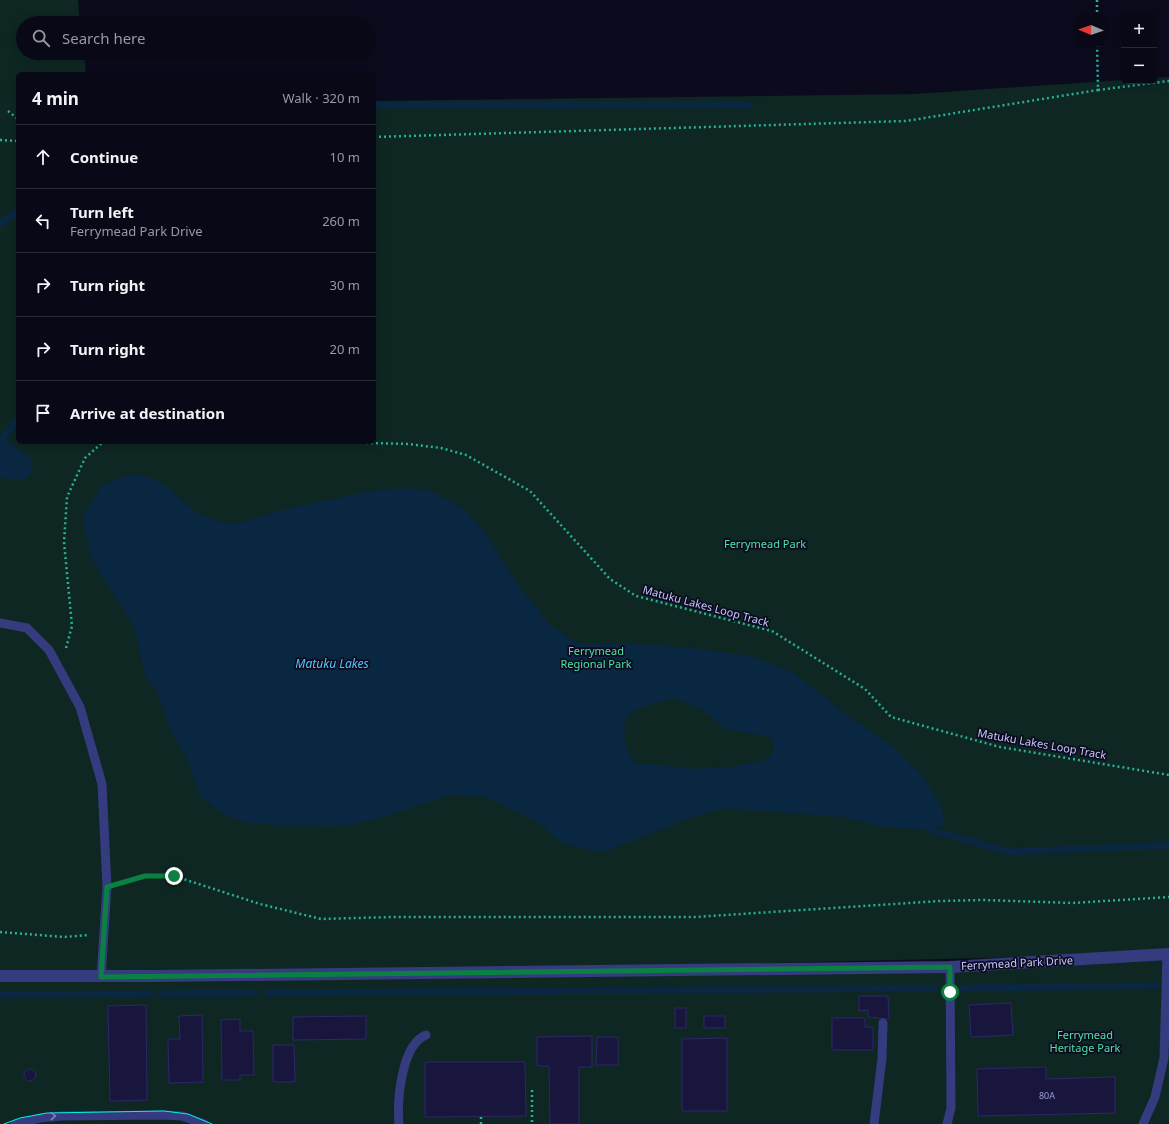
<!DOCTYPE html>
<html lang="en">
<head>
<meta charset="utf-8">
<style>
	:root { --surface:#080816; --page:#161623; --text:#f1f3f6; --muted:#989aa1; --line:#292935 }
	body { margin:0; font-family:"Noto Sans",sans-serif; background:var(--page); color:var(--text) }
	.controls { position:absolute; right:12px; top:12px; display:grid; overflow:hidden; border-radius:6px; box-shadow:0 2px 10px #0003 }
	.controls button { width:36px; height:36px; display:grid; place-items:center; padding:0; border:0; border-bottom:1px solid var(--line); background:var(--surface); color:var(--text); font:20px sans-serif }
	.compass { position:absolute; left:1073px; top:12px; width:36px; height:36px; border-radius:50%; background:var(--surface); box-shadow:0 2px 10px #0003; rotate:272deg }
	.stop { position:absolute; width:12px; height:12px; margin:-9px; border:3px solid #0b8043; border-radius:50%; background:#fff }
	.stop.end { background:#0b8043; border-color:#fff; box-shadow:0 1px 4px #0008 }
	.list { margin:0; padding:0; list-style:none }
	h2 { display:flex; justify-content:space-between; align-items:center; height:52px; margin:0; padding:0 16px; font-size:17px }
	h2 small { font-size:13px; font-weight:400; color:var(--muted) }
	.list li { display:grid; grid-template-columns:26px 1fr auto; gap:12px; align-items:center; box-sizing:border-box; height:64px; padding:0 16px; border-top:1px solid var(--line) }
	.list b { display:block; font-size:15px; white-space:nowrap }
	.list p { margin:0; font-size:13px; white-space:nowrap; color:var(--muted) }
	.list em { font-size:13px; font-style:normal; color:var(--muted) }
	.icon { flex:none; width:22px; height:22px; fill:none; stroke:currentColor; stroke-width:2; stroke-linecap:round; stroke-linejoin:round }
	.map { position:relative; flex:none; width:1169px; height:1124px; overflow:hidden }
	.search { position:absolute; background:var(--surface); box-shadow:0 2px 10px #0003; left:16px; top:16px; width:360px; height:44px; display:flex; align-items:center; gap:10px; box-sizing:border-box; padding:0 14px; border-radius:22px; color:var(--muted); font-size:15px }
	.panel { position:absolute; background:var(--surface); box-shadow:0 2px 10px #0003; left:16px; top:72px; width:360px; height:372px; border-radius:6px }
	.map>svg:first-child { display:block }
	.green { fill:#0e2723; fill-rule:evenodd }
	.water { fill:#0a2742; fill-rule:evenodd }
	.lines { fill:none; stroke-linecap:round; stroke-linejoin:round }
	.stream { stroke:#0a2742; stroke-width:7 }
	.building { fill:#19163e; stroke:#2c276b }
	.path { stroke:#28b197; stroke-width:2.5; stroke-dasharray:2 3; stroke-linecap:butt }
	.lane { stroke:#343b7e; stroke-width:9 }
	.street { stroke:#343b7e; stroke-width:12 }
	.tram { stroke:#00f1ea; stroke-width:1 }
	.oneway { stroke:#7d81be }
	.route { stroke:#0b8043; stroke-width:5 }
	.labels { text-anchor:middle; stroke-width:3.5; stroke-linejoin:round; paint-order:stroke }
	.number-label { font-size:9px; fill:#9b9bcf }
	.park-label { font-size:11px; fill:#4fe2aa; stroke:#0b0b1d }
	.street-label { font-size:11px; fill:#c6c7ff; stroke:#0b0b1d }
	.water-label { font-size:12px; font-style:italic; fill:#54c6ff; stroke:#0b0b1d }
</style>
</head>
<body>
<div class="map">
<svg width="1169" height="1124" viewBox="0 0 1169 1124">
	<rect width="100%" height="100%" fill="#0b0b1d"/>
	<path class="green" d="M0,0H78L80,23H23V53H84L86,74H18V442H374V101L915,94L1124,80V81H1154V78L1169,77V1124H0ZM1151,954L950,967L306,974Z"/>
	<g class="water">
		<path d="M0,438H3L31,458L33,472L24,480L0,478Z"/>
		<path d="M130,474L148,477L169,487L176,496L199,514L219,522L238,523L295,507L370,491L400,488L429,490L465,509L486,534L520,588L549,623L574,642L591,644H638L693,648L751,656L792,672L854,720L897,749L922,776L941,805L945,824L926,830L883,827L842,817L724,808L685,820L604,852L578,848L559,841L539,823L486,797L451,795L370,821L340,826L276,825L243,822L220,812L200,796L188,761L170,729L158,694L145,676L135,629L91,558L82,518L101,486ZM678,699L705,712L722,727L739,732L768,736L773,742L774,752L766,760L731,767L697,769L635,763C629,755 626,747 625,737C624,731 624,724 627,719C634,706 665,700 678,699Z"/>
	</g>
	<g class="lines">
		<g class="stream">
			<path d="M374,105H749"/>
			<path d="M0,224L18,211"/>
			<path d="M3,438L18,418"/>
			<path d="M931,830L1009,852L1169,845"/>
			<path d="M963,988L1156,986"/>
			<path d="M267,993L934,988"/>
			<path d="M161,994L255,993"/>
			<path d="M0,995L150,994"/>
		</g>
	</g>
	<g class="building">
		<path d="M859,996H888L889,1019L868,1017V1010L859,1011Z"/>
		<path d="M1011,1003L1013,1035L971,1037L969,1005Z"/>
		<path d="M146,1005L147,1100L110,1101L108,1006Z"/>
		<rect x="675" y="1008" width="11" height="20"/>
		<path d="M202,1015L203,1082L169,1083L168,1039H180L179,1016Z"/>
		<path d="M366,1016V1039L293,1040V1017Z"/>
		<rect x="704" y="1016" width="21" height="12"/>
		<path d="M832,1018H865V1027H873V1050H832Z"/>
		<path d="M240,1019V1031H253L254,1075H240V1080H222L221,1020Z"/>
		<path d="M592,1036V1067H579V1124H550L549,1066H537V1037Z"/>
		<path d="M597,1037H618V1065H596Z"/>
		<path d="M727,1038V1111H682V1039Z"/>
		<path d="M273,1045H294L295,1082H273Z"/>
		<path d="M425,1062H525L526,1116L425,1117Z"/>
		<path d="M1046,1067V1079L1115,1077V1113L978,1116L977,1069Z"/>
		<circle cx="30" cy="1075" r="6"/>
	</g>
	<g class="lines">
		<g class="path">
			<path d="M1097,0V18"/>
			<path d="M1098,90L1169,81"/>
			<path d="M8,111L18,119"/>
			<path d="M374,137L906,121L1098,90L1097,42"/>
			<path d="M0,140L18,141"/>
			<path d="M331,442L408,444L441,448L466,455L530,491L610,579L636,596L772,631L865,689L891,717L1000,747L1169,775"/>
			<path d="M66,648L72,626L64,542L67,497L85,458L103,442"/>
			<path d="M121,883L145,876H174L260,904L321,919L393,917H695L940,901L982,900L1073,903L1169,897"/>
			<path d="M0,932L64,937L89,935"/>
			<path d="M532,1090V1124"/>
			<path d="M481,1117V1124"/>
		</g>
		<g class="lane">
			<path d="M0,623L27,628L49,650L80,707L102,784L107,887L101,977"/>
			<path d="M15,1124L40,1118L62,1116L162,1115L182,1116L204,1124"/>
			<path d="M399,1124C397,1101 401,1045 426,1035"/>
			<path d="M874,1124L882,1058L883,1023"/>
			<path d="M947,1124L951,1108L950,967"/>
			<path d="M1143,1124L1155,1097L1164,1058L1167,954"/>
		</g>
		<path class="street" d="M0,976H155L950,967L1169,954"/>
		<path class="tram" d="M4,1124L20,1118L47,1113L164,1111L188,1114L212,1124"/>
	</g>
	<defs><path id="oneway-chevron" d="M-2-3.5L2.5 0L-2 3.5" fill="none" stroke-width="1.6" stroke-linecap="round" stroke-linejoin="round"/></defs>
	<use class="oneway" href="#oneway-chevron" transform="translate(53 1116) rotate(-4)"/>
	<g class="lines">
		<path class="route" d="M174,876H145L107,887L101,977L950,967V992"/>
	</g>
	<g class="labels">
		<g class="number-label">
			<text x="1047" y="1099">80A</text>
		</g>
		<g class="park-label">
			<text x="765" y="548">Ferrymead Park</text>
			<text x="596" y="655">Ferrymead<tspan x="596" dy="13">Regional Park</tspan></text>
			<text x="1085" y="1039">Ferrymead<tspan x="1085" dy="13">Heritage Park</tspan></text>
		</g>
		<g class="street-label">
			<text transform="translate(706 606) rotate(15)" y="4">Matuku Lakes Loop Track</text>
			<text transform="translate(1042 744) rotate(10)" y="4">Matuku Lakes Loop Track</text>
			<text transform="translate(1017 963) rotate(-3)" y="4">Ferrymead Park Drive</text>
		</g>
		<g class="water-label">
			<text x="332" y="668">Matuku Lakes</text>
		</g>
	</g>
</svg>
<div class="controls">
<button>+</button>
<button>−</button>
</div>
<svg class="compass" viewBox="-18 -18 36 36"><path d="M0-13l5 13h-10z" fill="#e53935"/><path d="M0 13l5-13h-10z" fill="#989aa1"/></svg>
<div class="stop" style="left:950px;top:992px"></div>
<div class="stop end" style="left:174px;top:876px"></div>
<div class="search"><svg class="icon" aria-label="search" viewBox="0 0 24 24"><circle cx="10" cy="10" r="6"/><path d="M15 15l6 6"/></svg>Search here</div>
<section class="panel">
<h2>4 min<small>Walk · 320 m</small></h2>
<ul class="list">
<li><svg class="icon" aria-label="ahead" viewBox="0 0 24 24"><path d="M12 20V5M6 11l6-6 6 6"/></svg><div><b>Continue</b></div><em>10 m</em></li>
<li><svg class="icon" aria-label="left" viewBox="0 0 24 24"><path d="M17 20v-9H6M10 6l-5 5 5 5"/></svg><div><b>Turn left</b><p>Ferrymead Park Drive</p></div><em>260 m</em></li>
<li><svg class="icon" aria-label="right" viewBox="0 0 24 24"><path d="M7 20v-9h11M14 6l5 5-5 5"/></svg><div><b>Turn right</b></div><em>30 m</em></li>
<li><svg class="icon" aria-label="right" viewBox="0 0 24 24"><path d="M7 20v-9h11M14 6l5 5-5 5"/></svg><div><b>Turn right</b></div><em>20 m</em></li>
<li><svg class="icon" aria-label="arrive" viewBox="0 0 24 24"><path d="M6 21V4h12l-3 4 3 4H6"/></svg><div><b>Arrive at destination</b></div></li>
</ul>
</section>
</div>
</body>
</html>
